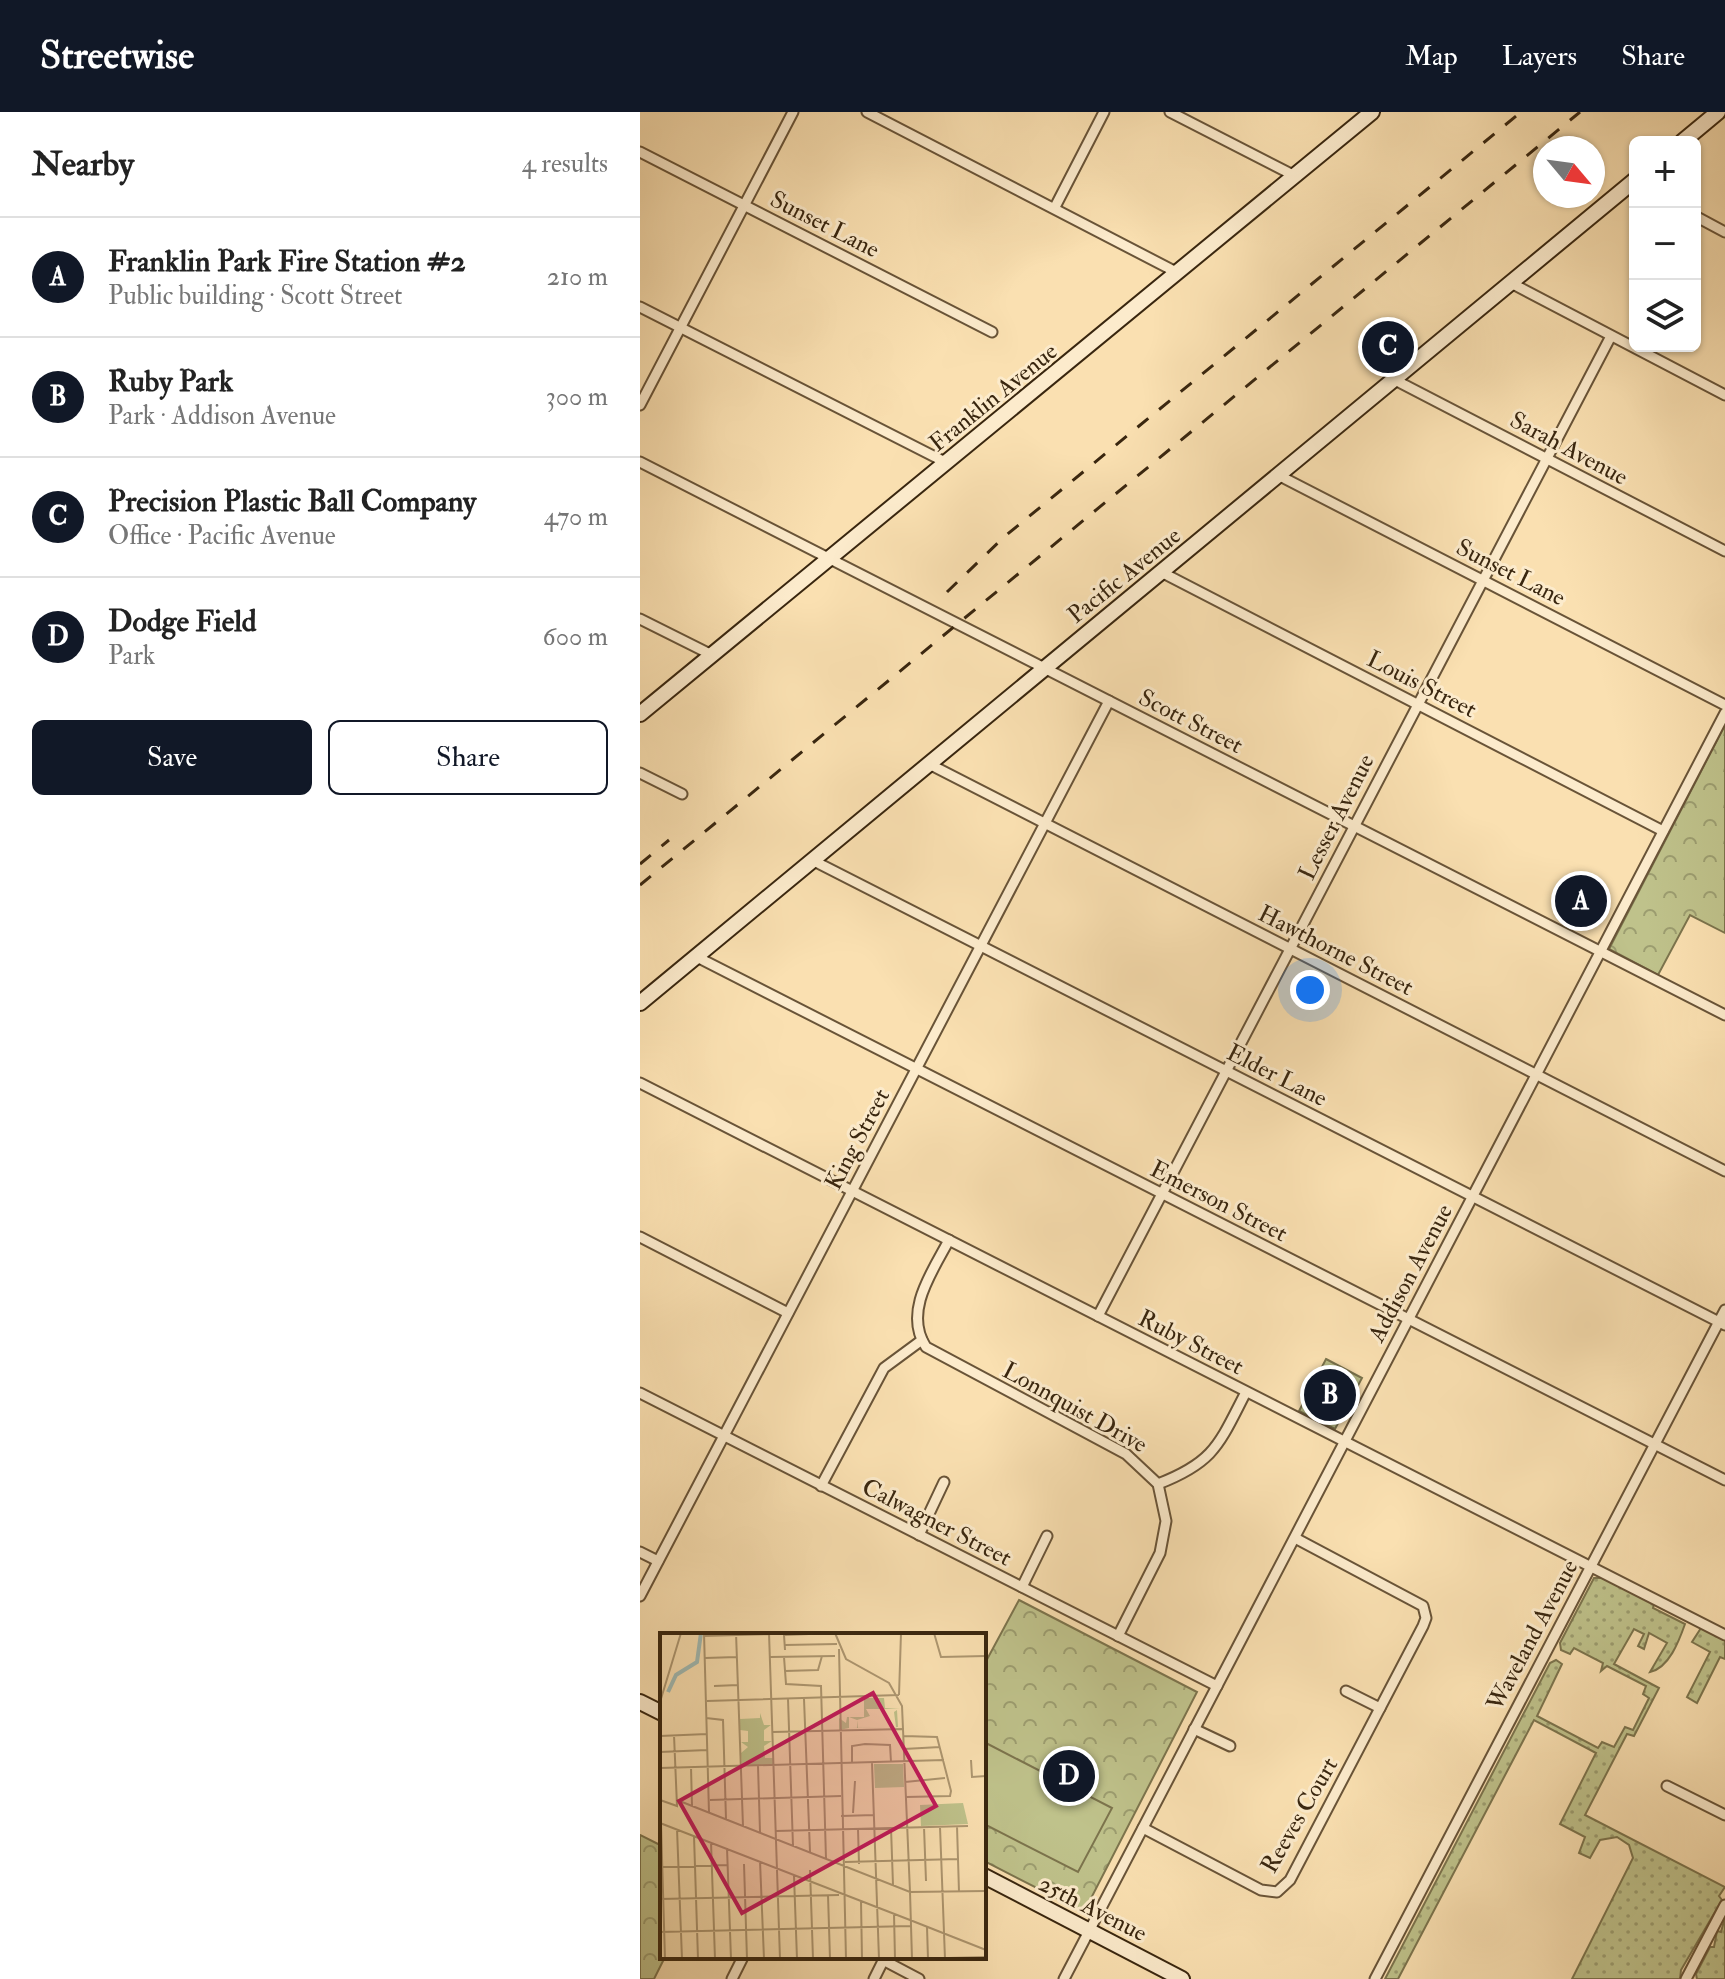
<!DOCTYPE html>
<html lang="en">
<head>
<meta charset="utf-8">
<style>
	:root { --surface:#fff; --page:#f2f2f2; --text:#222; --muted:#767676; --line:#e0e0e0; --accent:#111827 }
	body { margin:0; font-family:"IM FELL Double Pica",serif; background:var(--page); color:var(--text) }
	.controls { position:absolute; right:24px; top:24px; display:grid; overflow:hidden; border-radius:12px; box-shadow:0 2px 6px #0004 }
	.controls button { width:72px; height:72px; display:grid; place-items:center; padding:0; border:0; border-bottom:2px solid var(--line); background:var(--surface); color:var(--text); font:40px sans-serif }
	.compass { position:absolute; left:893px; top:24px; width:72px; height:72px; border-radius:50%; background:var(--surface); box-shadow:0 2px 6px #0004; rotate:119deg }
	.you { position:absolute; left:670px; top:878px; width:28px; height:28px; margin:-20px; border:6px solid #fff; border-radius:50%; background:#1a73e8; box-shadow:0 0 0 12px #1a73e833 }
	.badge { display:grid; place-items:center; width:52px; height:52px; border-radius:50%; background:var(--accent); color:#fff; font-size:26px; font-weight:700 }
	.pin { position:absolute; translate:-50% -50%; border:4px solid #fff; box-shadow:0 2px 8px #0006 }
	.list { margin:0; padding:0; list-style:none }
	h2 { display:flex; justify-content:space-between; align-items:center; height:104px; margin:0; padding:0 32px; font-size:34px }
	h2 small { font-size:26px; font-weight:400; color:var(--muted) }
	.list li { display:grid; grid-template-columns:52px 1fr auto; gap:24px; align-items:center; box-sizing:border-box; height:120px; padding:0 32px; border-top:2px solid var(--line) }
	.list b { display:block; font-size:30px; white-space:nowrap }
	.list p { margin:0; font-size:26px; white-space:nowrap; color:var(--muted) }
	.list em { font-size:26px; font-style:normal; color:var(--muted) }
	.actions { display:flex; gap:16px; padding:24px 32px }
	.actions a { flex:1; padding:18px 0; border:2px solid var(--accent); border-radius:12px; text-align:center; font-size:28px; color:var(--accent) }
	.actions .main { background:var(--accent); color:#fff }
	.icon { flex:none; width:44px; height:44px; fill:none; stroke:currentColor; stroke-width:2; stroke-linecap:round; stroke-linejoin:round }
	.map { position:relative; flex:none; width:1085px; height:1867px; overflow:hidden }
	header { display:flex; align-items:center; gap:48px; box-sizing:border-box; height:112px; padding:0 40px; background:var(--accent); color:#fff }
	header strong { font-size:38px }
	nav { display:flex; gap:44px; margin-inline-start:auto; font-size:28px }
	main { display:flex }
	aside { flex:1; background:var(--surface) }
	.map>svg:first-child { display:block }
	.grass { fill:url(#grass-dots); stroke:#7c744d; stroke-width:2 }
	.park { fill:url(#park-crowns); stroke:#7c744d; stroke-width:2 }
	.pitch { fill:#bfc28b; stroke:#7c744d; stroke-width:2 }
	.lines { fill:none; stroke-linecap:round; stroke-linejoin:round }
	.street-casing { stroke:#695438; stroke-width:13 }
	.secondary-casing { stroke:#39260f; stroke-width:18 }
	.street { stroke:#fcebcc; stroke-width:9 }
	.secondary { stroke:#fcebcc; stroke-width:14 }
	.rail { stroke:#39260f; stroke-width:3; stroke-dasharray:14 14; stroke-linecap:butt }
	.labels { text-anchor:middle; stroke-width:6; stroke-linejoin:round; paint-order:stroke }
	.street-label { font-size:24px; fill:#39260f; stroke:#fcebcc }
	.inset-river { fill:none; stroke:#a1bbb4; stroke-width:4 }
	.inset-road { fill:none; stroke:#ad9670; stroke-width:2 }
	.view { fill:#c2185b; fill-opacity:0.15; stroke:#c2185b; stroke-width:4 }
	.inset-edge { fill:none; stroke:#39260f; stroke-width:4 }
</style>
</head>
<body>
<header>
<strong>Streetwise</strong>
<nav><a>Map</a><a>Layers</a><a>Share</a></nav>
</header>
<main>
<aside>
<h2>Nearby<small>4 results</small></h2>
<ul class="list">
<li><span class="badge">A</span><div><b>Franklin Park Fire Station #2</b><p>Public building · Scott Street</p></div><em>210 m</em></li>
<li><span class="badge">B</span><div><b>Ruby Park</b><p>Park · Addison Avenue</p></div><em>300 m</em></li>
<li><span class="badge">C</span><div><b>Precision Plastic Ball Company</b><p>Office · Pacific Avenue</p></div><em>470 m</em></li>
<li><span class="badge">D</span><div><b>Dodge Field</b><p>Park</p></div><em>600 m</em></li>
</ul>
<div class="actions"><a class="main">Save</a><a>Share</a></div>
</aside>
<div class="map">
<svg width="1085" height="1867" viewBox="0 0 1085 1867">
	<defs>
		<pattern id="grass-dots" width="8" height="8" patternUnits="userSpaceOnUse" patternTransform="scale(2)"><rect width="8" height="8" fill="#bfc28b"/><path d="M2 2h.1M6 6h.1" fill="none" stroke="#9c9d70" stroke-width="1.8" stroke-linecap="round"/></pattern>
		<pattern id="park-crowns" width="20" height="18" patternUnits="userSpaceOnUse" patternTransform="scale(2)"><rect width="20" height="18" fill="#bfc28b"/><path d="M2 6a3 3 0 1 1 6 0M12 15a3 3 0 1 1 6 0" fill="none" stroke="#9c9d70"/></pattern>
	</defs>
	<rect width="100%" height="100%" fill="#fae0b1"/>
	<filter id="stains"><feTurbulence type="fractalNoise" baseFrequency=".0025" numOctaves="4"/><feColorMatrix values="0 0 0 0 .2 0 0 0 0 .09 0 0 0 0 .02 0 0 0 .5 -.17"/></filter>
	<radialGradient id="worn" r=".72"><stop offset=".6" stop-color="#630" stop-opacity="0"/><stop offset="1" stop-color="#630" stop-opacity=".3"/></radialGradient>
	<g class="grass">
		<path d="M954,1466H963L1014,1492L1013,1496L1045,1512C1039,1529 1029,1556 1010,1560L1027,1531L1009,1521L1004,1537L998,1534L1004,1522L994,1517L974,1552L1019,1576L994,1624L987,1622L945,1703L1085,1775L1079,1784L1082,1788L1041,1858L1040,1867H932L993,1746L989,1733L977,1725L960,1728L950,1746L939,1741L945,1725L920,1712L956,1641L894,1608L758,1867H745L910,1551L916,1548L922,1552L897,1604L958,1636L962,1630L974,1635L985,1615L993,1618L1009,1586L1003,1582L1006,1574L967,1554L961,1559L963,1551L934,1536L930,1542L921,1538L920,1531Z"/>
		<path d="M1061,1516L1085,1528V1547L1080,1545L1057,1591L1047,1585L1070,1540L1052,1530Z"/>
		<path d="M1085,1805V1867H1057L1056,1862L1070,1835H1074L1077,1819L1081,1820Z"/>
	</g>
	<g class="park">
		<path d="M1085,613V821L1050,803L1018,863L969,837Z"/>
		<path d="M686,1247L722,1266L695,1317L659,1299Z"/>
		<path d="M379,1488L557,1580L444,1800L344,1749V1553Z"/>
		<path d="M0,1723L22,1734L25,1845L14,1867H0Z"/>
	</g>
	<path class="pitch" d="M344,1630L472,1696L438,1760L344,1712Z"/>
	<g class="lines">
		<g class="street-casing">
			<g id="street">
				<path d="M227,0L538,161"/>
				<path d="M530,0L655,64"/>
				<path d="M0,40L352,220"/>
				<path d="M415,95L464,0"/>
				<path d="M1055,104L1085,120"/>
				<path d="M871,171L1085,283"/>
				<path d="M0,195L307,351"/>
				<path d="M755,268L1085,439"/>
				<path d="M0,293L153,0"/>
				<path d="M0,350L1085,903"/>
				<path d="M638,363L1085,593"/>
				<path d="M523,461L1023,719"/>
				<path d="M0,507L72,543"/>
				<path d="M289,652L1085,1059"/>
				<path d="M0,661L42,682"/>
				<path d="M172,748L1085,1213"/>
				<path d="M55,844L1085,1368"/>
				<path d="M0,971L1085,1523"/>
				<path d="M0,1125L148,1201"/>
				<path d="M309,1128C292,1160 263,1200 286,1235L486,1342L518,1372L526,1409L520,1441L478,1524"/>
				<path d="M458,1204L971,224"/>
				<path d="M0,1281L577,1574"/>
				<path d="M518,1372C575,1350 579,1332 606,1280"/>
				<path d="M181,1374L244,1256L282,1228"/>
				<path d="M279,1423L304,1370"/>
				<path d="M0,1440L18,1449"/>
				<path d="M382,1475L407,1424"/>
				<path d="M0,1484L469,589"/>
				<path d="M706,1579L740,1596"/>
				<path d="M554,1617L590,1634"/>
				<path d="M1027,1674L1085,1703"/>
				<path d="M503,1716L621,1778L637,1780L650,1768L783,1514L786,1506L783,1494L655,1426"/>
				<path d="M243,1848L279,1867"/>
				<path d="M92,1867L103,1845"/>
				<path d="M234,1867L245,1845"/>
				<path d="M424,1867L1085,601"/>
				<path d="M735,1867L1085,1198"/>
				<path d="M1046,1867L1085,1793"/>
			</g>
		</g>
		<g class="secondary-casing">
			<g id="secondary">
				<path d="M1042,30L1078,0"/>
				<path d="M0,602L732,0"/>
				<path d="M0,891L995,68"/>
				<path d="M0,1590L22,1601"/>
				<path d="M344,1764L542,1867"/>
			</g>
		</g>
		<use href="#street" class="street"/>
		<use href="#secondary" class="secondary"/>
		<g class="rail">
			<path d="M307,480L364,425L881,0"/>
			<path d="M0,752L29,728"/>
			<path d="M0,773L940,0"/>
		</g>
	</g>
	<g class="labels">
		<g class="street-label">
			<text transform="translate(185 112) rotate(27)" y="8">Sunset Lane</text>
			<text transform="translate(353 285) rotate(-39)" y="8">Franklin Avenue</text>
			<text transform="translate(929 336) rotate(28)" y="8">Sarah Avenue</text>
			<text transform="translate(871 460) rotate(27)" y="8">Sunset Lane</text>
			<text transform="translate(484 463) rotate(-39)" y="8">Pacific Avenue</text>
			<text transform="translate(782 572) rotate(27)" y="8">Louis Street</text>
			<text transform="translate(551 609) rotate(27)" y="8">Scott Street</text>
			<text transform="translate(696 705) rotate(-63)" y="8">Lesser Avenue</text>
			<text transform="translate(696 838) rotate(27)" y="8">Hawthorne Street</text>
			<text transform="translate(637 963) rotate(27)" y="8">Elder Lane</text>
			<text transform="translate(217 1027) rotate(-62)" y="8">King Street</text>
			<text transform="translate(579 1089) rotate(27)" y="8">Emerson Street</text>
			<text transform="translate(770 1161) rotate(-62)" y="8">Addison Avenue</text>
			<text transform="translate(551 1230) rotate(27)" y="8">Ruby Street</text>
			<text transform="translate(435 1295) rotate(29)" y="8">Lonnquist Drive</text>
			<text transform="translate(297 1410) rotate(27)" y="8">Calwagner Street</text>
			<text transform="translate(892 1523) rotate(-62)" y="8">Waveland Avenue</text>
			<text transform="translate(659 1703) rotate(-60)" y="8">Reeves Court</text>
			<text transform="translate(453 1796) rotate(27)" y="8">25th Avenue</text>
		</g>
	</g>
	<g transform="translate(20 1521)">
		<rect width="326" height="326" fill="#fae0b1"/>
		<path d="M204,65H224L225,75L240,76H206L210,83L197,87L198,95L236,94L234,79L237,77L238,94L190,95H197V87L189,84V95L179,97V85L186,90L187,84H204Z" fill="#bfc28b"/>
		<path d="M100,80L104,92H111L104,97V108H112L104,113L105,125H113V132H82L81,120L88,114L81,109H88V98L80,97V86L100,85ZM214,131H243L244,154L215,155ZM303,170L308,191L261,193L260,172Z" fill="#bfc28b"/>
		<path class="inset-river" d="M8,59L16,42L37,29L41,0"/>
		<path class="inset-road" d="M44,0L49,180M76,0L83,193M109,0L120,326M274,0L281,24L326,23M44,3L109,1M125,12L177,11M179,16L186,326M125,17L124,2L174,0M110,24L175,23M124,24L126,51L161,53L166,226M45,25L77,24M125,38L158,37L162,23M54,53L78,52M239,62L241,0M128,66L133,213M144,66L150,219M47,68L239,62M0,69L21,0M46,85L63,87L66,186M113,99L244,96M0,103L47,101M244,103L277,104L291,158L290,163L246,164M244,116L280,114M0,119L47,117M311,127L312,144L326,143M192,130V113L205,111L230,112L231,129M212,130L219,326M98,133L100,199M31,134L32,173M0,135L284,127M245,149L285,145M0,167L17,173L14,102M17,167L250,259L242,73L229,50L186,26L175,0M50,167L181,163M193,180L195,148M181,183L214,182M0,190L250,287M1,191L5,326M297,193L299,259M264,194L266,248M280,194L285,326M231,195L233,252M17,196L22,326M198,196L199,231M116,198L308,193M34,203L38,326M51,209L55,326M67,215L71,326M100,228L104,326M185,229L298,226M84,231L87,326M1,234L68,232M150,237L153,326M134,243L137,326M168,262L170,326M0,266L179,262M201,268L202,326M234,281L235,326M250,287L326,317M267,294L268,326M0,299L251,293M251,326L326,324M252,326L250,259L326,258"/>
		<path class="view" d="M213,60L276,173L82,280L19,168Z"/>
		<rect width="326" height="326" class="inset-edge"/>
	</g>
	<rect width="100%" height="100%" filter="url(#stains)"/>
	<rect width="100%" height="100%" fill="url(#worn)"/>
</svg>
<div class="controls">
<button>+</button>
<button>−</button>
<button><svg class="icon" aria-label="layers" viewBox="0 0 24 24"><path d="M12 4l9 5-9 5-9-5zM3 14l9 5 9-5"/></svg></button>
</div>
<svg class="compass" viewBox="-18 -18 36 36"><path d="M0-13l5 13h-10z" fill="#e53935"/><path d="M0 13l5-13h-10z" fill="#767676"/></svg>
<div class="you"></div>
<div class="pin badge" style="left:941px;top:789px">A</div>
<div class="pin badge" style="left:690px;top:1283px">B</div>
<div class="pin badge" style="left:748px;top:235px">C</div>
<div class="pin badge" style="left:429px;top:1664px">D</div>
</div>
</main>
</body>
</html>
